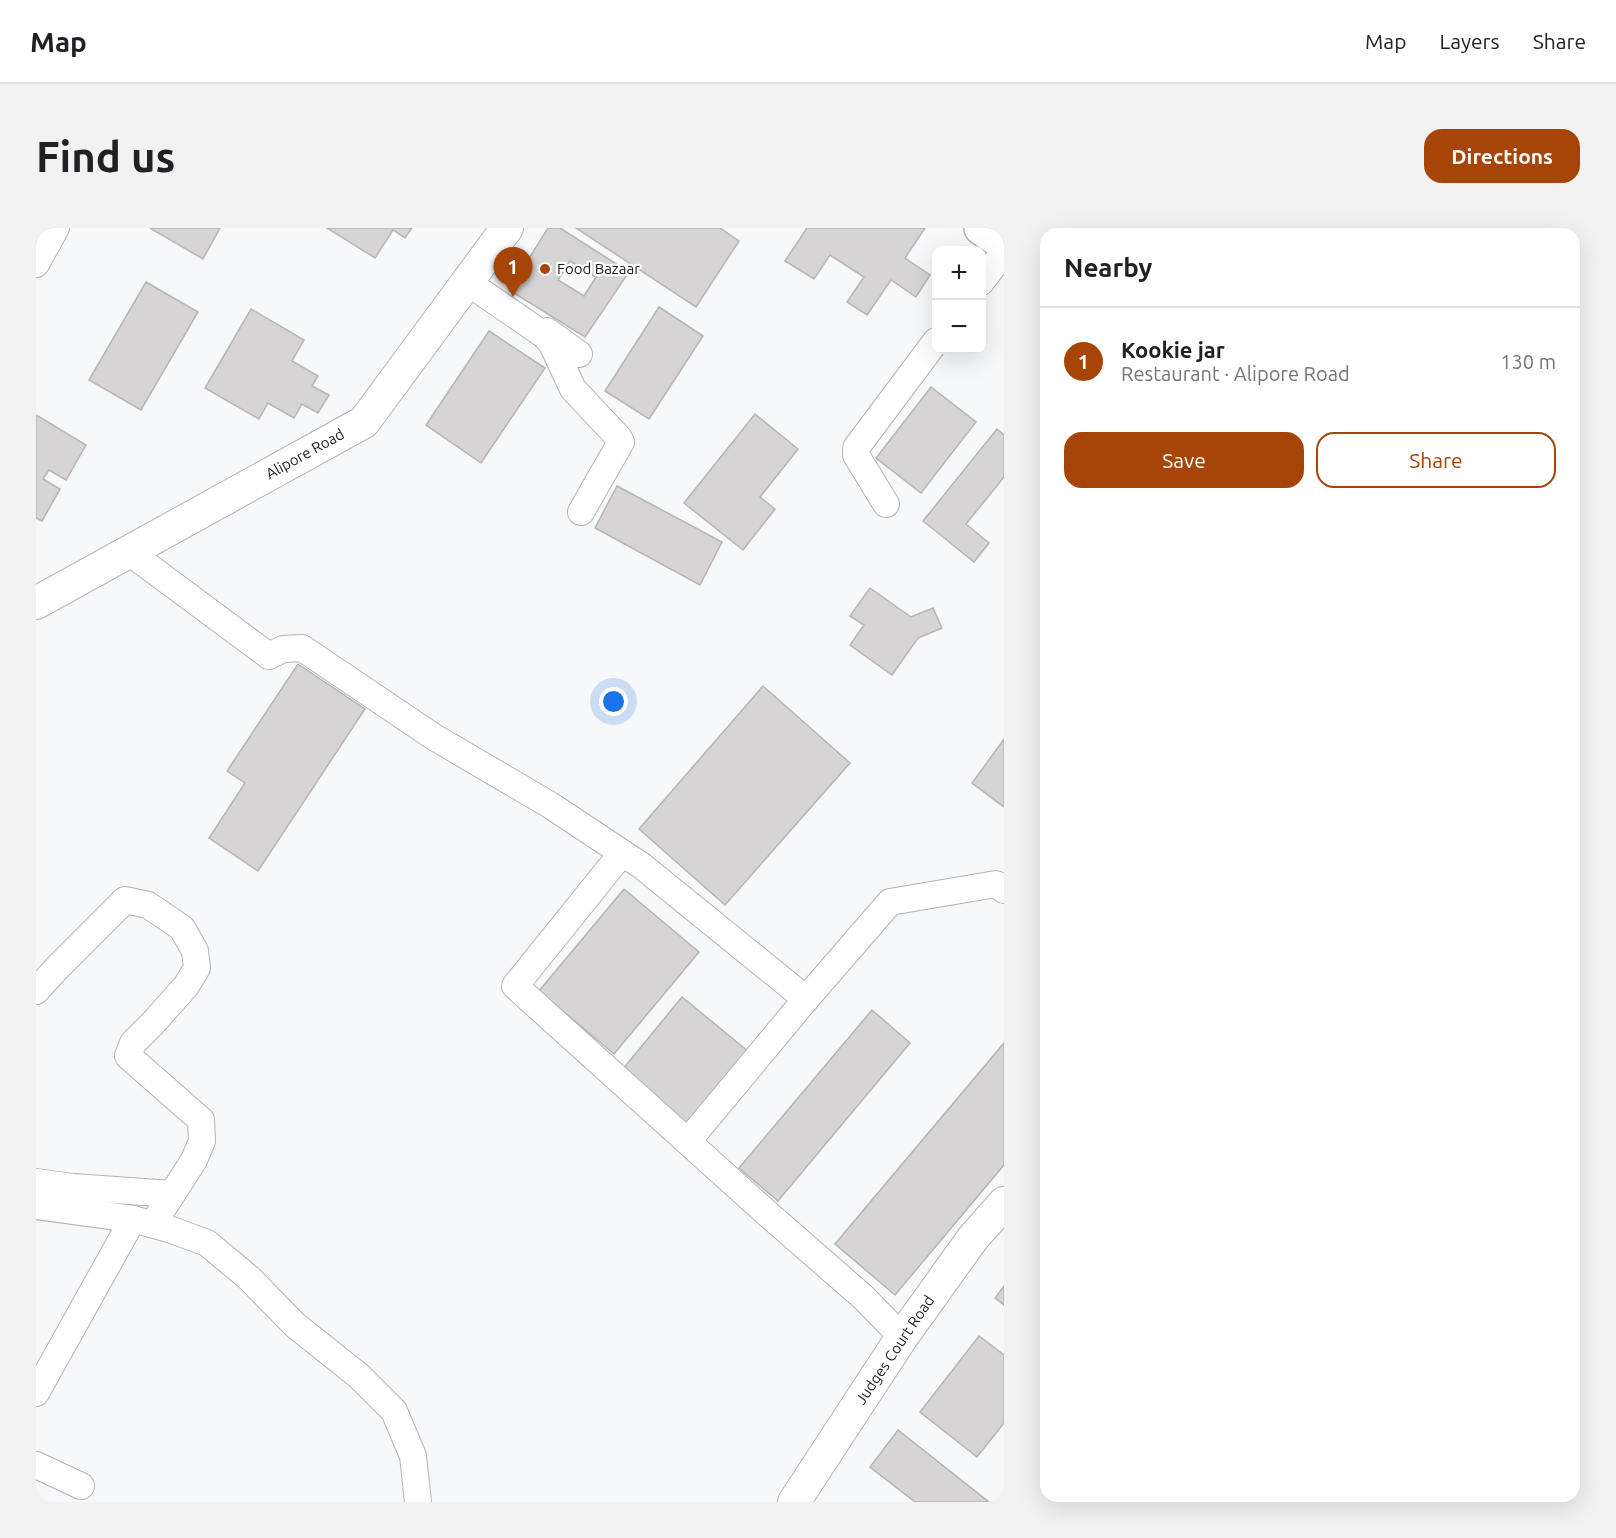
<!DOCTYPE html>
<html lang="en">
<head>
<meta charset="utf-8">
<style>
	:root { --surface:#fff; --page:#f2f2f2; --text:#202124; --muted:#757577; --line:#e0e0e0; --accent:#a74407 }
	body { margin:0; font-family:Ubuntu,sans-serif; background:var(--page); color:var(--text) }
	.controls { position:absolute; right:18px; top:18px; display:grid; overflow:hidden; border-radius:12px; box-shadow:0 6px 24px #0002 }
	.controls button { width:54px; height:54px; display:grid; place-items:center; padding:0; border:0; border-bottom:2px solid var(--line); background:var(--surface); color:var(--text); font:30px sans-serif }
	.you { position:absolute; left:578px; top:474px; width:21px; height:21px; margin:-15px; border:4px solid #fff; border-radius:50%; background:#1a73e8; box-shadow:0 0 0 9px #1a73e833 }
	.badge { display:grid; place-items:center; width:39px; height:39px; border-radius:50%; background:var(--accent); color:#fff; font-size:20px; font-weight:700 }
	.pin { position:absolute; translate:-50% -50px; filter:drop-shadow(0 2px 3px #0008) }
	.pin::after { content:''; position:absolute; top:32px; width:21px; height:18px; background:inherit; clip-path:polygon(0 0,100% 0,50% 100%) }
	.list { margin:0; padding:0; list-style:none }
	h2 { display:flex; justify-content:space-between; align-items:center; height:78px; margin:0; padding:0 24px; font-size:26px }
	h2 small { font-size:20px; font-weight:400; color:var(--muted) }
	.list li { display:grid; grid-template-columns:39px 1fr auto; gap:18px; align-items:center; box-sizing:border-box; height:108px; padding:0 24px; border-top:2px solid var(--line) }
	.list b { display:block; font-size:22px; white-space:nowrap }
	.list p { margin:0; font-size:20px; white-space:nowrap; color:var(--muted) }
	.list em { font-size:20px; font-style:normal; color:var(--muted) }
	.actions { display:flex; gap:12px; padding:18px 24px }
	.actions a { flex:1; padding:14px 0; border:2px solid var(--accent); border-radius:18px; text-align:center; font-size:21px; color:var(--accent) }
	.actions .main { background:var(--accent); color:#fff }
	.map { position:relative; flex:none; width:968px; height:1274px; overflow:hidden; border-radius:18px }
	header { display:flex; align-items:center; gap:36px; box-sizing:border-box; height:84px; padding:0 30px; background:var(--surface); border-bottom:2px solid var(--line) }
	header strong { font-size:28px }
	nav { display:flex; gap:33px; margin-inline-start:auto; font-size:21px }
	.intro { display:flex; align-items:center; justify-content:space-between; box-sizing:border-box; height:144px; padding:0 36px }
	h1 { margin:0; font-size:42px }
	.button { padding:15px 27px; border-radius:18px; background:var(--accent); color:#fff; font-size:21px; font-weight:700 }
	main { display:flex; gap:36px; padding:0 36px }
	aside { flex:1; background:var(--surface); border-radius:18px; box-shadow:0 6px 24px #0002 }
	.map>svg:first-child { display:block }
	.building { fill:#d6d4d5; stroke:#b6b4b5; stroke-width:1.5; fill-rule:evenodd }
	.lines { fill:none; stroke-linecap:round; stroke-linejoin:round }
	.minor-casing { stroke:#b3b3b5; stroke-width:28 }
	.major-casing { stroke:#b3b3b5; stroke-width:34 }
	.highway-casing { stroke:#b3b3b5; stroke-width:36 }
	.minor { stroke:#fff; stroke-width:26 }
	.major { stroke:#fff; stroke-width:32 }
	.highway { stroke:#fff; stroke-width:33 }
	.poi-dot { fill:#a74407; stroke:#fff; stroke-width:2 }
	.labels { text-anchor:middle; stroke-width:4.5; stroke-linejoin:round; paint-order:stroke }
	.poi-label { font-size:15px; fill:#1b1b1c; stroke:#fff; text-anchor:start }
	.street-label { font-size:15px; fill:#1b1b1c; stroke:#fff }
</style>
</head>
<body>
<header>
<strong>Map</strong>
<nav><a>Map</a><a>Layers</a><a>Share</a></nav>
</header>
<div class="intro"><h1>Find us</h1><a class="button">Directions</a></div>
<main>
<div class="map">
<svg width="968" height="1274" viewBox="0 0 968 1274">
	<rect width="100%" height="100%" fill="#f7f8f9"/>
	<g class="building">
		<path d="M114,0H184L167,31Z"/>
		<path d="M291,0H376L369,10L357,2L339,30Z"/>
		<path d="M512,0H524L593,44L549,109L473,62ZM534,33L560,49L548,68L522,52Z"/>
		<path d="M540,0H684L703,13L660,79Z"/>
		<path d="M771,0H889L869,30L894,47L880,69L855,52L831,87L811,74L828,49L794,27L778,51L749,33Z"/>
		<path d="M110,54L162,84L105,182L53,152Z"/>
		<path d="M623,79L667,108L613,191L569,163Z"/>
		<path d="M215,81L268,112L256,133L282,148L276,158L293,167L282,185L266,176L258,190L232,175L223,191L169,160Z"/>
		<path d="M453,103L509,140L445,235L390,197Z"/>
		<path d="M895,159L940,194L885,265L840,230Z"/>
		<path d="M719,186L762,221L724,269L739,281L707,322L648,275Z"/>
		<path d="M0,187L50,217L30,252L13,242L7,251L24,261L6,293L0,290Z"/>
		<path d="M961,201L968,207V249L930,296L953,315L938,334L887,293Z"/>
		<path d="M581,258L686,314L664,357L559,300Z"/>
		<path d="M834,360L875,389L897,380L906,400L882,410L856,447L814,417L828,397L814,388Z"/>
		<path d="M262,436L329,481L222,643L173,610L209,555L191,543Z"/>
		<path d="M727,458L814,535L689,677L603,601Z"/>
		<path d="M968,511V579L936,555Z"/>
		<path d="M588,661L663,724L578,826L503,763Z"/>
		<path d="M646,769L713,824L653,897L587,841Z"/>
		<path d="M836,782L874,815L742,973L703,940Z"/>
		<path d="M968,815V937L859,1067L799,1016Z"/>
		<path d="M968,1058V1077L959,1070Z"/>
		<path d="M943,1108L968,1127V1195L941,1229L884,1184Z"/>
		<path d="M862,1202L953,1274H879L834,1239Z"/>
	</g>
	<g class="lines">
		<g class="minor-casing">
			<g id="minor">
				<path d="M0,36L20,0"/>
				<path d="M431,54L508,107L515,114L537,161L583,210L585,214L545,284"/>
				<path d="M945,54L968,24"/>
				<path d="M511,103L543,126"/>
				<path d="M850,276L820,227V220L900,113"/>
				<path d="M93,324L233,428L247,421L266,420L398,509L514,577L606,638L770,771L652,913"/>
				<path d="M586,625L479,758L733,987L827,1069L866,1109"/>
				<path d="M0,763L19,742L89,672L112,677L146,700L159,723L161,740L150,758L118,794L97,815L92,828L165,892L166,913L158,932L117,996"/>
				<path d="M770,771L854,674L960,656L968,662"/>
				<path d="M0,954L37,959L136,966"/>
				<path d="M0,978L97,991L136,1002L171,1015L213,1050L259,1097L323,1148L358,1183L377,1228L382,1274"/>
				<path d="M0,1165L97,991"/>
				<path d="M0,1237L45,1258"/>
			</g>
		</g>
		<g class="major-casing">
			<g id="major">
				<path d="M0,375L328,194L471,0"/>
				<path d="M758,1274L866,1109L937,1010L968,975"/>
			</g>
		</g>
		<g class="highway-casing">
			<path id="highway" d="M945,0L968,16"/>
		</g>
		<use href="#minor" class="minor"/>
		<use href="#major" class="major"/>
		<use href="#highway" class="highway"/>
	</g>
	<circle class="poi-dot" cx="509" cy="41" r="6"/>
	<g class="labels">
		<g class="poi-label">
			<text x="521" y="46">Food Bazaar</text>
		</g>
		<g class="street-label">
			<text transform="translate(269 226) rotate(-29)" y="5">Alipore Road</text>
			<text transform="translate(859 1122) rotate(-56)" y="5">Judges Court Road</text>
		</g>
	</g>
</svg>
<div class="controls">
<button>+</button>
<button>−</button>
</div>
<div class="you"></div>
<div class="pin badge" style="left:477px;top:69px">1</div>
</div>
<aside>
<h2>Nearby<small></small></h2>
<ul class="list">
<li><span class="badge">1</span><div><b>Kookie jar</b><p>Restaurant · Alipore Road</p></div><em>130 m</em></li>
</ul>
<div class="actions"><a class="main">Save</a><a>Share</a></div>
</aside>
</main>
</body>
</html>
